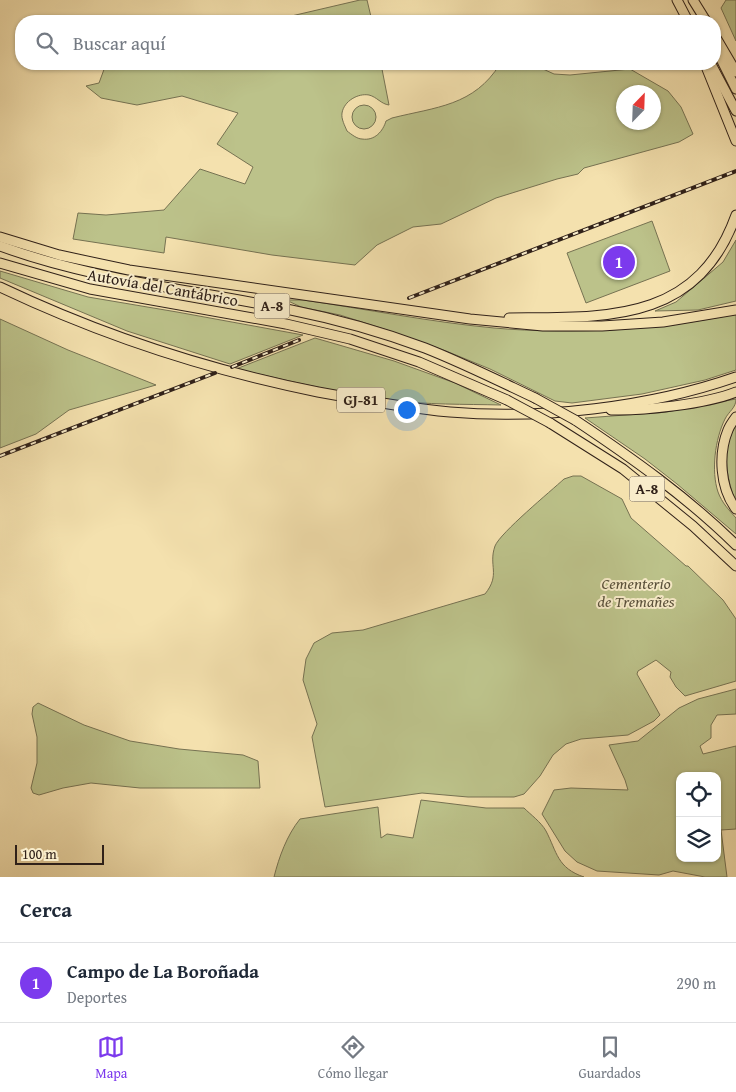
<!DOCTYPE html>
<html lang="es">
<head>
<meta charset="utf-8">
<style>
	:root { --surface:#fff; --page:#f6f6f7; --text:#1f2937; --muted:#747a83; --line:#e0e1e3; --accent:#7c3aed }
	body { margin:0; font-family:"Gentium Book Plus",serif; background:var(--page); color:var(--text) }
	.controls { position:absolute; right:15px; bottom:15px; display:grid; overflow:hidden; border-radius:10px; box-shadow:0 1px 4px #0004 }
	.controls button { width:45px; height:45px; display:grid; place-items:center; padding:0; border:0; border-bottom:1px solid var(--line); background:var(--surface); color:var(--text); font:25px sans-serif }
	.compass { position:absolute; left:616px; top:85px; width:45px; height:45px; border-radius:50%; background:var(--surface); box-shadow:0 1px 4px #0004; rotate:23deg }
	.scale { position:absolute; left:15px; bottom:12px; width:89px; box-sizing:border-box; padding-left:5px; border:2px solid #302119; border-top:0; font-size:14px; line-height:18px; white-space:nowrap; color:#302119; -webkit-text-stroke:4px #f8ecca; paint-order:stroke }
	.you { position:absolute; left:406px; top:409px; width:18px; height:18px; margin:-12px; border:4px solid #fff; border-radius:50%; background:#1a73e8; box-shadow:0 0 0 8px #1a73e833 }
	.badge { display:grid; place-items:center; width:32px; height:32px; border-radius:50%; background:var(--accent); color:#fff; font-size:16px; font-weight:700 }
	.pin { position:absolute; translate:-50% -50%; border:2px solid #fff; box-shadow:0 1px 5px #0006 }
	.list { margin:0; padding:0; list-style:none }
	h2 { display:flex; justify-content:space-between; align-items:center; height:65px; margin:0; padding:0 20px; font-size:21px }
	h2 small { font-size:16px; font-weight:400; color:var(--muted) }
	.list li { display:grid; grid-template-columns:32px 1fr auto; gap:15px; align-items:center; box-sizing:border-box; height:80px; padding:0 20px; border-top:1px solid var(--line) }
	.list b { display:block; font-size:19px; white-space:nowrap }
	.list p { margin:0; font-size:16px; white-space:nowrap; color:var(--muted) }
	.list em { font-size:16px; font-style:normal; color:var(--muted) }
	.icon { flex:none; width:28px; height:28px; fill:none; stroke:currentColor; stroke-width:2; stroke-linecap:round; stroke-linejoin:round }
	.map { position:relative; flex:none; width:736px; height:877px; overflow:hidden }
	.search { position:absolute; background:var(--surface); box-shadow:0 1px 4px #0004; left:15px; right:15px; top:15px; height:55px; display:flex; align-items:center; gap:12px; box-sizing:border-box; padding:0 18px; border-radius:20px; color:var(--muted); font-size:19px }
	.sheet { height:145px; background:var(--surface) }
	nav { display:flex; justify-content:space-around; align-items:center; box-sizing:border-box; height:70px; border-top:1px solid var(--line); background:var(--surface); font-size:14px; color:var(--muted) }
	nav a { display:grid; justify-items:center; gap:2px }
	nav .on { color:var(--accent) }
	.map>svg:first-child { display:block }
	.green { fill:#bcc28a; stroke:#767252; fill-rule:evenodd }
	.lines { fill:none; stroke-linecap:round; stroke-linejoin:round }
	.highway-casing { stroke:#302119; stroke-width:11 }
	.highway { stroke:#f4e1ae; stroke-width:9 }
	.rail-casing { stroke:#302119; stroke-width:4 }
	.rail { stroke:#f8ecca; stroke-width:2; stroke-dasharray:5.5; stroke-linecap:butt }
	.highway-bridge-casing { stroke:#302119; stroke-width:11; stroke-linecap:butt }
	.highway-bridge { stroke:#f4e1ae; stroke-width:9 }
	.labels { text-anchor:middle; stroke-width:4; stroke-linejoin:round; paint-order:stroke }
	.shield { fill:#f8ecca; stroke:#6c5e4e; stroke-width:1 }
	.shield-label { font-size:15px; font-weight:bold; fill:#302119 }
	.street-label { font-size:16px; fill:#302119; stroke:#f8ecca }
	.park-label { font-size:16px; font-style:italic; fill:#5a513b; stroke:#f8ecca }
</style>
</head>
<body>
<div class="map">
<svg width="736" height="877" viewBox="0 0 736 877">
	<rect width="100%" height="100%" fill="#f4e1ae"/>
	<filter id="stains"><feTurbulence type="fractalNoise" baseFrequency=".004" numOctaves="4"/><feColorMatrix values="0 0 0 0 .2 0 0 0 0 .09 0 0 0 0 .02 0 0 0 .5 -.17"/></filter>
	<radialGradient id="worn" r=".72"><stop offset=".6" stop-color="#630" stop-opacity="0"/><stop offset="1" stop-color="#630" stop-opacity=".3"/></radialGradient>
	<g class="green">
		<path d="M360,0H367L372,21H270Z"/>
		<path d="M726,0H736V41L721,8Z"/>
		<path d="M106,64H381L389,105C381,104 377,97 369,95C358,93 344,101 342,113C341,119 345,126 347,131C351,134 357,139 362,139C375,141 383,131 386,121L392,118C436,107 474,106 500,64H532L554,74L570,75L630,69L668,91L681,107L693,134L679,142L584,168L578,174L557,179L496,198L441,224L413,227L377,245L355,265L272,255L166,237L164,253L73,239L78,213L106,215L164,210L200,169L245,184L253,167L217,144L238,113L182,96L137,105L101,98L86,86L99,83ZM624,92H654V122H624Z"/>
		<circle cx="364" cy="117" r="12"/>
		<path d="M652,221L670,271L586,303L567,253Z"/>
		<path d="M736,240V301L698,310L655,311L676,302L723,262Z"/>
		<path d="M0,271L88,297L177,312L303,335L230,364L127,331L0,278Z"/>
		<path d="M286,300H303C366,309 430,322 494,328C575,335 657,330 736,314V370L705,380L642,394L572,403L555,401L490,369L446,351L387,330L340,315L301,307Z"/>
		<path d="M0,319L68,350L156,385L69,410L36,434L0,448Z"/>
		<path d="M315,338L394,361L455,383L501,405C464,404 427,405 390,400C338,393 286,380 236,369Z"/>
		<path d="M736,399C736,408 729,411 725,419C715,439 711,471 718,492C722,503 729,510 736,518V534L677,484L645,459L585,418L666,412Z"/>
		<path d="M736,425V503C726,477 721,449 736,425Z"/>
		<path d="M573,476H581L622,499L631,518L686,566H688L723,600L736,619V681L685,696L676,687L670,677L671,672L656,660L638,671L637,674L660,715L654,721L628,735L581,739L566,744L553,755L540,776L524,794L514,797H468L422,793L325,807L312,737L317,724L303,680L306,659L314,643L332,633L363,630L485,594C501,574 488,566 495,546C500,533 551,491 564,479Z"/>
		<path d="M736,689V714L717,715L711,725V738L700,746L703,754L736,746V829L721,830L727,877H705L673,871L659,875L597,871L577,862L565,851L542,814L554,790L571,788L628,790L625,780L609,745L638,741L679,708L698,699ZM680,776H717V858H680Z"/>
		<path d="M38,703L84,725L130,741L179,749L243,755L258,761L260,788H140L91,783L63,788L39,795L33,793L31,788L37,763V737L32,714L33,707Z"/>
		<path d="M421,800L486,808H524C531,815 541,822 546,831C557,852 557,868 584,877H274C279,857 287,835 300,819L378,807L381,838L387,834L413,838Z"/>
	</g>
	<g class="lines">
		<g class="highway-casing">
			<g id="highway">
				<path d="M677,0L688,21"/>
				<path d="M693,0L706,21"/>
				<path d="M715,36L736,72"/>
				<path d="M715,47L736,89"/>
				<path d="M705,64L736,141"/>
				<path d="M711,64L736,111"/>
				<path d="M0,237L59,255L129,270L470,319L543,326H602L663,322L736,310"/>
				<path d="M0,246C96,281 192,289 291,310C336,319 382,332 425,348C463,363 499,381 535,398"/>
				<path d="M0,263L90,289L286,324L350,339L419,362L507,400"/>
				<path d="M0,287C101,335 208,370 318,392C362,400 406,408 450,412C541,420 650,407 736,377"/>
				<path d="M509,318C605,317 697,324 736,215"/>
				<path d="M611,410C643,411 706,404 736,392"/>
				<path d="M736,417C733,421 730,425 728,430C718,454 720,488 736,509"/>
				<path d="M575,420C632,458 687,497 736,545"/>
				<path d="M550,423L623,469L693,526L736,566"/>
			</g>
		</g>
		<use href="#highway" class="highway"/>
		<g class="rail-casing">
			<g id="rail">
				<path d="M409,298L736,171"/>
				<path d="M232,367L299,340"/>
				<path d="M0,456L215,373"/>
			</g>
		</g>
		<use href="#rail" class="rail"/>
		<g class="highway-bridge-casing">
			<g id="highway-bridge">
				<path d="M535,398L575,420"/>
				<path d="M507,400L550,423"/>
			</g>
		</g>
		<use href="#highway-bridge" class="highway-bridge"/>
	</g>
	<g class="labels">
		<g class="shield">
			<rect x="254.5" y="293.5" width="35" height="25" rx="4"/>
			<rect x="337" y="387.5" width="48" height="25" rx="4"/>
			<rect x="629.5" y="476.5" width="35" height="25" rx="4"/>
		</g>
		<g class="shield-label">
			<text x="272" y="311">A-8</text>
			<text x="361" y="405">GJ-81</text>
			<text x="647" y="494">A-8</text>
		</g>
		<g class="street-label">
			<text transform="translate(163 287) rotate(10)" y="6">Autovía del Cantábrico</text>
		</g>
		<g class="park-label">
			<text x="636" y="589">Cementerio<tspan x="636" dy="18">de Tremañes</tspan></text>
		</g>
	</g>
	<rect width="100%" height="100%" filter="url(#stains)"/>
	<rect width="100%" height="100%" fill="url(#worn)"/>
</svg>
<div class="controls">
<button><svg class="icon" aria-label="locate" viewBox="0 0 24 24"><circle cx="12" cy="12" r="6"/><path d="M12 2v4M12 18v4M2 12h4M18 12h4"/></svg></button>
<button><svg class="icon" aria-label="layers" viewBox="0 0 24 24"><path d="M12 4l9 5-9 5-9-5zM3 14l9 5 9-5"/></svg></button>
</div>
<svg class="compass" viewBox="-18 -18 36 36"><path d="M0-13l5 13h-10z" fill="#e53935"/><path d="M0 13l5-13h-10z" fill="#747a83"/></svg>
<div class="scale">100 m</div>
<div class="you"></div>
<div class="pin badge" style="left:619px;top:262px">1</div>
<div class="search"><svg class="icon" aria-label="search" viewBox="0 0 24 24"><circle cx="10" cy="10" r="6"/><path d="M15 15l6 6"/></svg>Buscar aquí</div>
</div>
<section class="sheet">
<h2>Cerca<small></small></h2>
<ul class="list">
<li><span class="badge">1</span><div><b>Campo de La Boroñada</b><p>Deportes</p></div><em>290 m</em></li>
</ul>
</section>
<nav>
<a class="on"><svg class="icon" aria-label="map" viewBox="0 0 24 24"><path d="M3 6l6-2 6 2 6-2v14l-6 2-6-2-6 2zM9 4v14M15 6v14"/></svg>Mapa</a>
<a><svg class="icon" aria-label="directions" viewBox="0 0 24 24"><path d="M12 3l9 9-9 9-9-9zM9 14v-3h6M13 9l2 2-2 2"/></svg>Cómo llegar</a>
<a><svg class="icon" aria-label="saved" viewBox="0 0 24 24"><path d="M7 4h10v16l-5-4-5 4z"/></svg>Guardados</a>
</nav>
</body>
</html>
